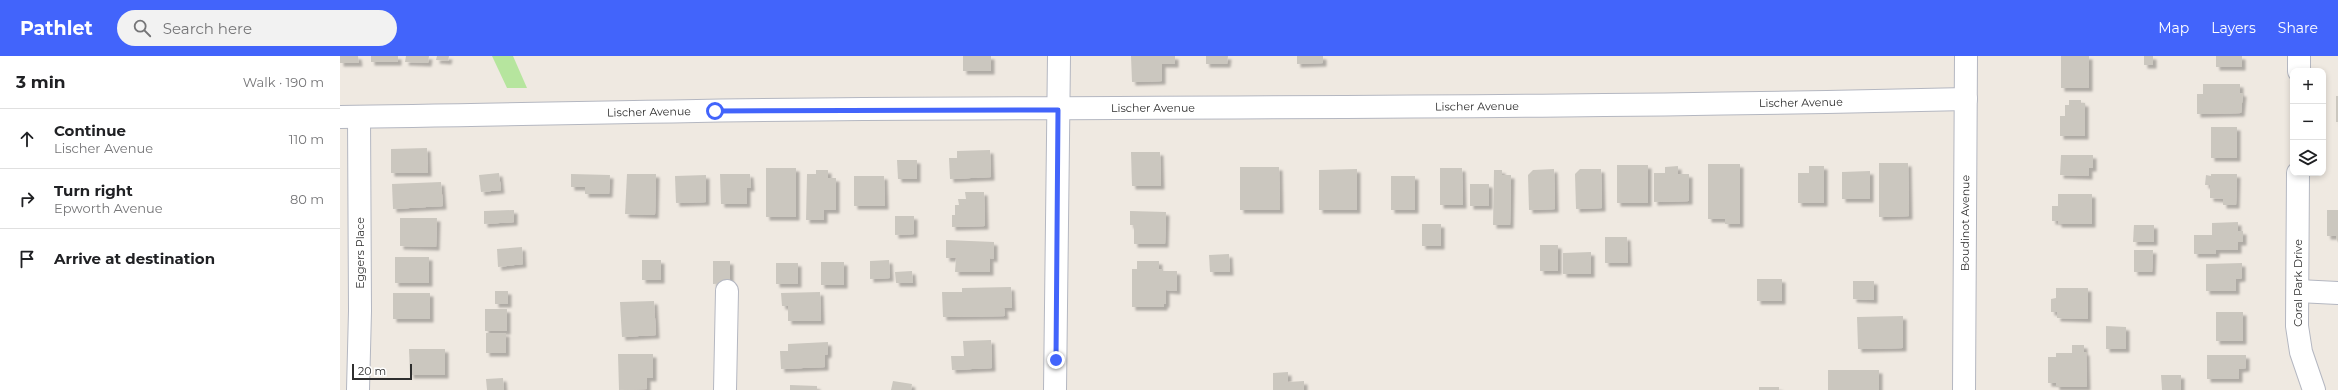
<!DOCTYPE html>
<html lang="en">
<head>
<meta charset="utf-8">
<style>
	:root { --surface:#fff; --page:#f2f2f2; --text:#202124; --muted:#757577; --line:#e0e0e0; --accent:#4264fb }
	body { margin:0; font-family:Montserrat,sans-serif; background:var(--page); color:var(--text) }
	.controls { position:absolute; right:12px; top:12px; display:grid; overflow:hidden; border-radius:8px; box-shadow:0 2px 6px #0003 }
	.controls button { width:36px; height:36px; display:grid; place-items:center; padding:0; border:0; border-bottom:1px solid var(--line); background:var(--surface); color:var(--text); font:20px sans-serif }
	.scale { position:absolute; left:12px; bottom:10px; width:60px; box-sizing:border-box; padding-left:4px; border:2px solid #2e2e2e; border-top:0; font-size:11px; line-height:14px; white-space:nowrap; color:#2e2e2e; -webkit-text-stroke:3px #fff; paint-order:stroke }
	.stop { position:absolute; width:12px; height:12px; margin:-9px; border:3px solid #4264fb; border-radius:50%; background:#fff }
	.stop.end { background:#4264fb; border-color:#fff; box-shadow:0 1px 4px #0008 }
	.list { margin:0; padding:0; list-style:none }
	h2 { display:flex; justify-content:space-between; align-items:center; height:52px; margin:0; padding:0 16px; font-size:17px }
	h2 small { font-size:13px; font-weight:400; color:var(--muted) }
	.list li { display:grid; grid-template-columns:26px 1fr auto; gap:12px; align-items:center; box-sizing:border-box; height:60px; padding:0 16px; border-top:1px solid var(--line) }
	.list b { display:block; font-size:15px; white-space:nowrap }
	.list p { margin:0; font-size:13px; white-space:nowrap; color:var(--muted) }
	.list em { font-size:13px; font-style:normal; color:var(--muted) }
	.icon { flex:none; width:22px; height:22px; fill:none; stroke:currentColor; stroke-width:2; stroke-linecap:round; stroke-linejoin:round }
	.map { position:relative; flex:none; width:1998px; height:334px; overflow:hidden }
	header { display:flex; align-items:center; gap:24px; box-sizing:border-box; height:56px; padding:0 20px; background:var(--accent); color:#fff }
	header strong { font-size:19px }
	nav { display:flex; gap:22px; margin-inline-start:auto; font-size:14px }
	.search { width:280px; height:36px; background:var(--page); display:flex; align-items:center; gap:10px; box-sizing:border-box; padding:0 14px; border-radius:22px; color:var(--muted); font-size:15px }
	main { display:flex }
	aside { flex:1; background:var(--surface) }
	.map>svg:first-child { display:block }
	.green { fill:#b6e59e }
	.building { fill:#cbc7bf; filter:url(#shadow) }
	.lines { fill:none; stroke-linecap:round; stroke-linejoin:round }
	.street-casing { stroke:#b4b7c1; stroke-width:24 }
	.secondary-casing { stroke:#b4b7c1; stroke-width:24 }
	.street { stroke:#fff; stroke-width:22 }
	.secondary { stroke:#fff; stroke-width:22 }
	.route { stroke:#4264fb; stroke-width:5 }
	.labels { text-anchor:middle; stroke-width:3.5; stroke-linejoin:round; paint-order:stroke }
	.street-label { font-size:11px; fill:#2e2e2e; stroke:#fff }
</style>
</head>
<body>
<header>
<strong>Pathlet</strong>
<div class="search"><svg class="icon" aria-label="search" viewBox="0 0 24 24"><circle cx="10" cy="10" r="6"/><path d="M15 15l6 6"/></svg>Search here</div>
<nav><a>Map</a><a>Layers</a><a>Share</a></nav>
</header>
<main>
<aside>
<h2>3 min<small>Walk · 190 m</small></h2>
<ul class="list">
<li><svg class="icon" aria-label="ahead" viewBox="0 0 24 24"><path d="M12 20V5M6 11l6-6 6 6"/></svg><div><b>Continue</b><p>Lischer Avenue</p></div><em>110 m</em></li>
<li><svg class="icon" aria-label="right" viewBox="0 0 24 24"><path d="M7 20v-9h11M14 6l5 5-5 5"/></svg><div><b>Turn right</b><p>Epworth Avenue</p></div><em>80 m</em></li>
<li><svg class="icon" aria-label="arrive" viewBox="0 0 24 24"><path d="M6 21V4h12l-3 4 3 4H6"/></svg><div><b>Arrive at destination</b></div></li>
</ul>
</aside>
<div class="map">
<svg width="1998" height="334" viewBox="0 0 1998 334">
	<defs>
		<filter id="shadow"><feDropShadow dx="3.5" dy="3.5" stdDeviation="1" flood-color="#0004"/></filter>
	</defs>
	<rect width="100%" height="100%" fill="#efe9e1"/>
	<path class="green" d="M152,0H173L187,32H167Z"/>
	<g class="building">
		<path d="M0,0H18L19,7H0Z"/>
		<rect x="31" y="0" width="27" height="6"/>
		<path d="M66,0H89L88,7L65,6Z"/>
		<path d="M97,0H109L108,5L96,4Z"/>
		<rect x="623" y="0" width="28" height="15"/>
		<path d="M791,0H835V8H822V25L792,26Z"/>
		<path d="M866,0H888L887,8H866Z"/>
		<path d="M957,0H983V7L957,8Z"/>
		<rect x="1721" y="0" width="28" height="32"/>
		<rect x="1804" y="0" width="9" height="9"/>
		<rect x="1876" y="0" width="26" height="11"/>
		<path d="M1863,28H1900V37H1903L1901,57L1857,58V38H1863Z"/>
		<rect x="1996" y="40" width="2" height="26"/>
		<path d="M1729,44H1741V47H1745V80H1720V60H1725V49H1729Z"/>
		<rect x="1871" y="71" width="26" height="31"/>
		<path d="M87,92L88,117H51V93Z"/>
		<path d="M650,94L651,121L610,123L609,102H617V95Z"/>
		<path d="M791,96H820L821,130H792Z"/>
		<path d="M1721,99H1753V112H1749V120L1720,119Z"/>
		<path d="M557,104H577V123H558Z"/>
		<path d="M1539,107H1568L1569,160L1539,161Z"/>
		<path d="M1368,108H1400V168H1385V163H1368Z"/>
		<rect x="1277" y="109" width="31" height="38"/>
		<path d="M1338,110V118H1349V145L1314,146V117H1325V111Z"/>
		<path d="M1469,110H1484V147H1458V117H1469Z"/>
		<path d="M900,111H939L940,154H900Z"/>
		<rect x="426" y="112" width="30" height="49"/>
		<path d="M1100,112H1122L1123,149H1100Z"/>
		<path d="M1017,113V154H979V114Z"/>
		<path d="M1214,113L1215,153L1189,154L1188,119L1193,114Z"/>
		<path d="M1240,113H1261L1262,152L1236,153L1235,118Z"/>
		<path d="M476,114H488V122H496V154H484V164H466L467,118H476Z"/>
		<path d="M1154,114H1162V119H1171L1170,169H1153Z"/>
		<path d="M1530,115V143H1502V116Z"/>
		<path d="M159,117L161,134L141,136L139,119Z"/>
		<path d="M231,118L270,119L269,138H245V131H231Z"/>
		<path d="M287,118H316L315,159L285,158Z"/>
		<path d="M380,118H410L411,132H407V148H381Z"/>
		<path d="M1871,118H1897L1896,149H1883V143L1870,142V129H1865L1866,119L1871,120Z"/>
		<path d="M366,119V146L336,147L335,120Z"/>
		<path d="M514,120H544L545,150H514Z"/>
		<rect x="1051" y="120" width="24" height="34"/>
		<path d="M101,126L103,150L53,153L52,128Z"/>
		<rect x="1130" y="128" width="19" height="22"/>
		<path d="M625,136H644L645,170L612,171V159H615V149H619L618,143H626Z"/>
		<path d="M1718,138H1752V168H1718V165H1712V150H1718Z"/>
		<path d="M174,154V166L144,168V155Z"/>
		<path d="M1987,154H1998V187L1996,180H1987Z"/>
		<path d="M790,155L826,156L825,188H794V169H790Z"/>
		<path d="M555,160H574V178L555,179Z"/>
		<path d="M60,162H97L96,191L60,190Z"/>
		<path d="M1898,166V175H1903V186H1898V194H1876V198H1854V179H1872V167Z"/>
		<rect x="1082" y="168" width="19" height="22"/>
		<path d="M1794,169H1814V186H1793Z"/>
		<path d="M1265,181H1287L1288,207H1265Z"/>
		<path d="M606,184L654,186V203L650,202V216H615L616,202H606Z"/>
		<rect x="1200" y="189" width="18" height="26"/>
		<path d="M182,191L183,208L158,211L157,193Z"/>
		<path d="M1794,194H1813L1812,216H1794Z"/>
		<path d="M1251,196V218H1223V197Z"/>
		<path d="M889,198L890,216H870L869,199Z"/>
		<rect x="55" y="201" width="34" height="26"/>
		<rect x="302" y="204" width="19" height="20"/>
		<path d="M549,204L550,222L530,223V205Z"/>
		<path d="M373,205H390V227L373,228Z"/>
		<path d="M797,205H819V213H823V215H837V235L826,234V248H824V251H792V213H797Z"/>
		<rect x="481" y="206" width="23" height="23"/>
		<rect x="436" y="207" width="22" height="21"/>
		<path d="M1902,207V222L1896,223V235H1866V208Z"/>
		<path d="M572,215L573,227H556L555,216Z"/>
		<rect x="1417" y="223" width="25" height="22"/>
		<path d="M1513,225H1534V244L1513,243Z"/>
		<path d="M671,231L672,252H664L665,260L603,261L602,236H622V232Z"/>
		<path d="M1716,232H1748V263L1717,262V256H1711V243L1716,242Z"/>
		<rect x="155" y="235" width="13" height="13"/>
		<path d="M480,236L481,265H448V250H442L441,237Z"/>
		<rect x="53" y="237" width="37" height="26"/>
		<path d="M314,245L316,279L282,281L280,246Z"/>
		<rect x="145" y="253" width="22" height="22"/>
		<rect x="1876" y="256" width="27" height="29"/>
		<path d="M1563,260V292L1518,293L1517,261Z"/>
		<path d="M1766,270L1786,271V293H1766Z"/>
		<rect x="146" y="277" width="20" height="20"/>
		<path d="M651,284L652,312L612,314L611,300H624L623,285Z"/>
		<path d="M488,286V298L485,299V311L441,313L440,295H448V288Z"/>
		<path d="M1732,289H1744V296H1746L1747,331H1716V327H1708V301H1716V297H1732Z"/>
		<path d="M69,293H105V319H70Z"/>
		<path d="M278,298H313V322H307V333L279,334Z"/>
		<path d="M1867,299H1906V312L1899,313V323H1867Z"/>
		<rect x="1488" y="314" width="51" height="20"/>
		<path d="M948,316V326L964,325V334H933V317Z"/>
		<path d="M1821,319H1841V334H1822Z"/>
		<path d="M163,322L164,334H147L146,323Z"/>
		<path d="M553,325L572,328L571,334H551Z"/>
		<path d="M450,329L477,330V334H450Z"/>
		<rect x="1419" y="331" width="20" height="3"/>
	</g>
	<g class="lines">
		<g class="street-casing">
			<g id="street">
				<path d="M1959,15V0"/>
				<path id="s1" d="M0,61C174,59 349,54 523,53C891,51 1259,52 1626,43"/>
				<path d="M1958,117L1957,270L1961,296L1974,334"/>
				<path d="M1958,235L1998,237"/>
				<path d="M18,334L20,255L19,61"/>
				<path d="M385,334L387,235"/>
				<path d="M715,334L719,0"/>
			</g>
		</g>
		<g class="secondary-casing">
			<g id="secondary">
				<path id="s2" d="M1624,334L1626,0"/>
			</g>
		</g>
		<use href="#street" class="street"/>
		<use href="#secondary" class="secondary"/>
	</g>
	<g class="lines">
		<path class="route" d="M375,55L718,54L716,304"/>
	</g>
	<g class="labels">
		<g class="street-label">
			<text dy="4" stroke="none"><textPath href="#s1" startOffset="1461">Lischer Avenue</textPath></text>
			<text dy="4" stroke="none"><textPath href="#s1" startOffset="1137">Lischer Avenue</textPath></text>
			<text dy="4" stroke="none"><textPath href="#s1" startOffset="813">Lischer Avenue</textPath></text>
			<text dy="4" stroke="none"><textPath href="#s1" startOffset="309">Lischer Avenue</textPath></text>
			<text dy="4" stroke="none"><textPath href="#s2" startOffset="167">Boudinot Avenue</textPath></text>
			<text transform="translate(20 197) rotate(-90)" y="4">Eggers Place</text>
			<text transform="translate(1958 227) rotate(-90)" y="4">Coral Park Drive</text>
		</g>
	</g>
</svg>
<div class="controls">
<button>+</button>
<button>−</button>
<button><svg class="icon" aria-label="layers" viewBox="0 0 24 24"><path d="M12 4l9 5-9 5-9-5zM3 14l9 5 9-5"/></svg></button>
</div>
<div class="scale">20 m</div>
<div class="stop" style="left:375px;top:55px"></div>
<div class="stop end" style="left:716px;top:304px"></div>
</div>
</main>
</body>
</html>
